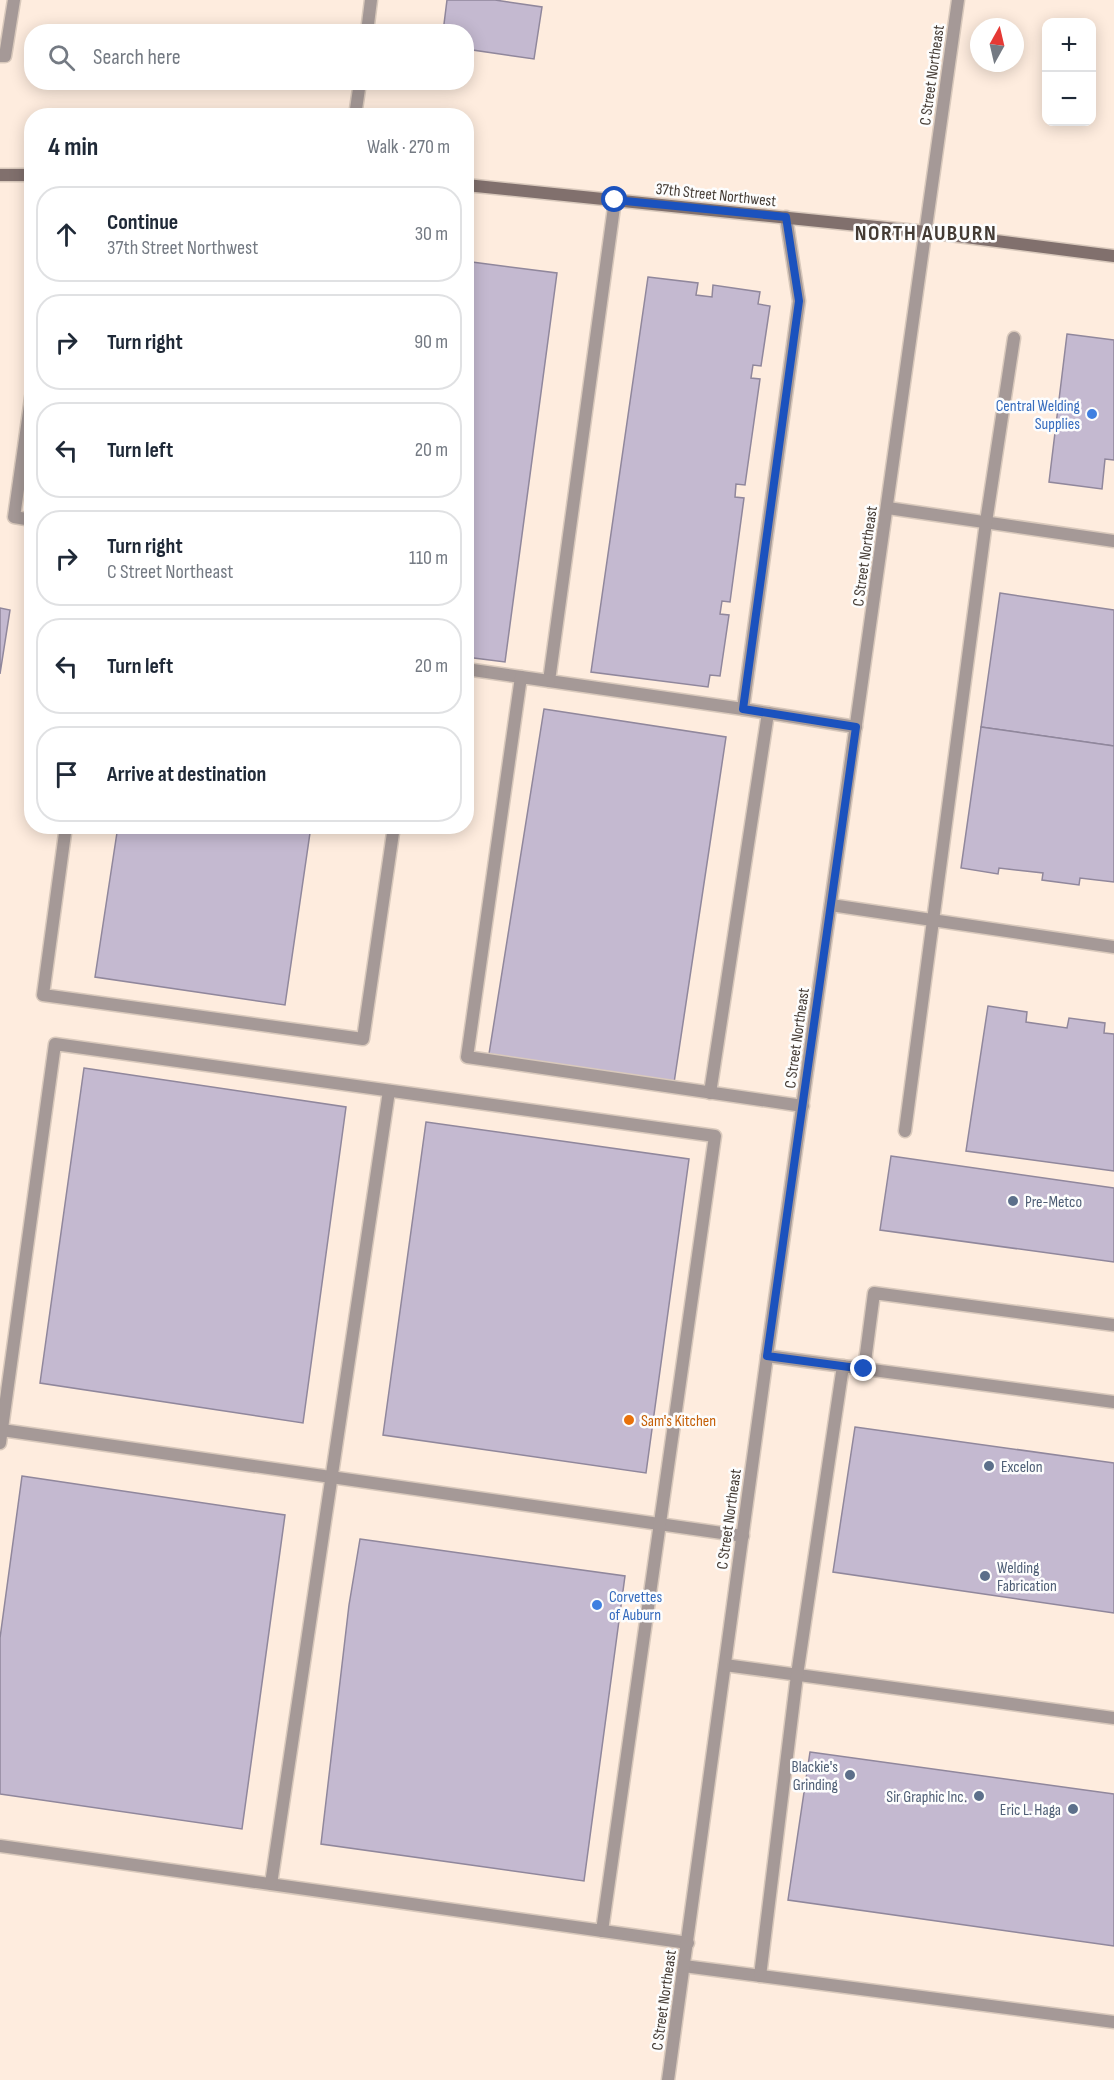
<!DOCTYPE html>
<html lang="en">
<head>
<meta charset="utf-8">
<style>
	:root { --surface:#fff; --page:#f6f6f7; --text:#1f2937; --muted:#747a83; --line:#e0e1e3 }
	body { margin:0; font-family:"Sofia Sans Condensed",sans-serif; background:var(--page); color:var(--text) }
	.controls { position:absolute; right:18px; top:18px; display:grid; overflow:hidden; border-radius:12px; box-shadow:0 3px 15px #0003 }
	.controls button { width:54px; height:54px; display:grid; place-items:center; padding:0; border:0; border-bottom:2px solid var(--line); background:var(--surface); color:var(--text); font:30px sans-serif }
	.compass { position:absolute; left:970px; top:18px; width:54px; height:54px; border-radius:50%; background:var(--surface); box-shadow:0 3px 15px #0003; rotate:8deg }
	.stop { position:absolute; width:18px; height:18px; margin:-14px; border:4px solid #1b52be; border-radius:50%; background:#fff }
	.stop.end { background:#1b52be; border-color:#fff; box-shadow:0 2px 6px #0008 }
	.list { margin:0; padding:0; list-style:none }
	h2 { display:flex; justify-content:space-between; align-items:center; height:78px; margin:0; padding:0 24px; font-size:26px }
	h2 small { font-size:20px; font-weight:400; color:var(--muted) }
	.list li { display:grid; grid-template-columns:39px 1fr auto; gap:18px; align-items:center; box-sizing:border-box; height:96px; margin:0 12px 12px; padding:0 12px; border:2px solid var(--line); border-radius:24px }
	.list b { display:block; font-size:22px; white-space:nowrap }
	.list p { margin:0; font-size:20px; white-space:nowrap; color:var(--muted) }
	.list em { font-size:20px; font-style:normal; color:var(--muted) }
	.icon { flex:none; width:33px; height:33px; fill:none; stroke:currentColor; stroke-width:2; stroke-linecap:round; stroke-linejoin:round }
	.map { position:relative; flex:none; width:1114px; height:2080px; overflow:hidden }
	.search { position:absolute; background:var(--surface); box-shadow:0 3px 15px #0003; left:24px; top:24px; width:450px; height:66px; display:flex; align-items:center; gap:15px; box-sizing:border-box; padding:0 21px; border-radius:24px; color:var(--muted); font-size:22px }
	.panel { position:absolute; background:var(--surface); box-shadow:0 3px 15px #0003; left:24px; top:108px; width:450px; height:726px; border-radius:24px }
	.map>svg:first-child { display:block }
	.building { fill:#c4b9d0; stroke:#90879c; stroke-width:1.5 }
	.lines { fill:none; stroke-linecap:round; stroke-linejoin:round }
	.service-casing { stroke:#d9c9bc; stroke-width:15 }
	.minor-casing { stroke:#d9c9bc; stroke-width:15 }
	.secondary-casing { stroke:#d9c9bc; stroke-width:15 }
	.service { stroke:#a59997; stroke-width:12 }
	.minor { stroke:#a59997; stroke-width:12 }
	.secondary { stroke:#81706d; stroke-width:12 }
	.route { stroke:#1b52be; stroke-width:8 }
	.shop-dot { fill:#3f7fe0; stroke:#fdfdfd; stroke-width:2 }
	.service-dot { fill:#5c6f8a; stroke:#fdfdfd; stroke-width:2 }
	.food-dot { fill:#e8710a; stroke:#fdfdfd; stroke-width:2 }
	.labels { text-anchor:middle; stroke-width:5; stroke-linejoin:round; paint-order:stroke }
	.street-label { font-size:16px; fill:#443b34; stroke:#fdfdfd }
	.shop-label { font-size:16px; fill:#366cbe; stroke:#fdfdfd; text-anchor:end }
	.service-label { font-size:16px; fill:#4e5e75; stroke:#fdfdfd; text-anchor:start }
	.food-label { font-size:16px; fill:#c56008; stroke:#fdfdfd; text-anchor:start }
	.district-label { font-size:22px; font-weight:bold; letter-spacing:1.5px; fill:#443b34; stroke:#fdfdfd }
</style>
</head>
<body>
<div class="map">
<svg width="1114" height="2080" viewBox="0 0 1114 2080">
	<rect width="100%" height="100%" fill="#feecde"/>
	<g class="building">
		<path d="M447,0H495L542,7L534,59L466,49V32H443Z"/>
		<path d="M472,262L557,273L505,662L466,657V300Z"/>
		<path d="M648,277L698,283L696,295L712,297L713,285L760,292L758,304L770,306L761,366L753,365L751,378L760,379L745,485L736,484L735,497L744,498L730,602L722,601L720,614L729,615L720,676L710,675L708,687L591,672Z"/>
		<path d="M1067,334L1114,340V460L1105,459L1102,489L1049,482Z"/>
		<path d="M1000,593L1114,610V746L981,727Z"/>
		<path d="M0,608L10,610L0,674Z"/>
		<path d="M544,709L726,737L674,1083L489,1054Z"/>
		<path d="M981,727L1114,746V882L1080,878L1079,885L1042,880L1043,873L999,868L998,874L961,868Z"/>
		<path d="M118,826H311L285,1005L95,977Z"/>
		<path d="M988,1006L1027,1012L1026,1022L1067,1028L1069,1018L1105,1023L1104,1033L1114,1034V1171L966,1151Z"/>
		<path d="M84,1068L346,1107L303,1423L40,1383Z"/>
		<path d="M426,1122L689,1159L646,1473L383,1435Z"/>
		<path d="M891,1156L1114,1188V1262L880,1230Z"/>
		<path d="M855,1427L1114,1463V1613L833,1572Z"/>
		<path d="M22,1476L285,1515L242,1829L0,1794V1638Z"/>
		<path d="M360,1539L625,1576L584,1881L321,1844L349,1605Z"/>
		<path d="M810,1752L1114,1794V1946L788,1900Z"/>
	</g>
	<g class="lines">
		<g class="service-casing">
			<g id="service">
				<path d="M367,32L371,0"/>
				<path d="M0,56H5L14,0"/>
				<path d="M355,116L360,82"/>
				<path d="M615,200L549,681L743,709L799,301L786,217"/>
				<path d="M32,391L14,517L32,520"/>
				<path d="M888,508L1114,541"/>
				<path d="M466,669L521,677"/>
				<path d="M549,681L521,677L467,1057L803,1106"/>
				<path d="M743,709L856,727"/>
				<path d="M66,826L43,995L363,1039L394,826"/>
				<path d="M831,905L1114,947"/>
				<path d="M710,1093L768,713"/>
				<path d="M905,1131L986,522L1014,338"/>
				<path d="M767,1356L1114,1402"/>
				<path d="M864,1369L874,1293L1114,1325"/>
				<path d="M2,1430L743,1536"/>
				<path d="M0,1443L55,1044L715,1136L602,1931"/>
				<path d="M725,1665L1114,1718"/>
				<path d="M0,1846L688,1943"/>
				<path d="M271,1884L389,1091"/>
				<path d="M684,1966L1114,2022"/>
				<path d="M760,1976L797,1675L843,1366"/>
			</g>
		</g>
		<g class="minor-casing">
			<path id="minor" d="M668,2080L767,1356L958,0"/>
		</g>
		<g class="secondary-casing">
			<g id="secondary">
				<path d="M0,175H32"/>
				<path d="M466,185L926,232L1114,256"/>
			</g>
		</g>
		<use href="#service" class="service"/>
		<use href="#minor" class="minor"/>
		<use href="#secondary" class="secondary"/>
	</g>
	<g class="lines">
		<path class="route" d="M615,200L786,217L799,301L743,709L856,727L767,1356L864,1369"/>
	</g>
	<g class="shop-dot">
		<circle cx="1092" cy="414" r="6"/>
		<circle cx="597" cy="1605" r="6"/>
	</g>
	<g class="service-dot">
		<circle cx="1013" cy="1201" r="6"/>
		<circle cx="989" cy="1466" r="6"/>
		<circle cx="985" cy="1576" r="6"/>
		<circle cx="850" cy="1775" r="6"/>
		<circle cx="979" cy="1796" r="6"/>
		<circle cx="1073" cy="1809" r="6"/>
	</g>
	<circle class="food-dot" cx="629" cy="1420" r="6"/>
	<g class="labels">
		<g class="street-label">
			<text transform="translate(931 75) rotate(-82)" y="6">C Street Northeast</text>
			<text transform="translate(716 194) rotate(6)" y="6">37th Street Northwest</text>
			<text transform="translate(864 556) rotate(-82)" y="6">C Street Northeast</text>
			<text transform="translate(796 1038) rotate(-82)" y="6">C Street Northeast</text>
			<text transform="translate(728 1519) rotate(-82)" y="6">C Street Northeast</text>
			<text transform="translate(663 2000) rotate(-82)" y="6">C Street Northeast</text>
		</g>
		<g class="shop-label">
			<text x="1080" y="411">Central Welding<tspan x="1080" dy="18">Supplies</tspan></text>
			<text x="609" y="1602" text-anchor="start">Corvettes<tspan x="609" dy="18">of Auburn</tspan></text>
		</g>
		<g class="service-label">
			<text x="1025" y="1207">Pre-Metco</text>
			<text x="1001" y="1472">Excelon</text>
			<text x="997" y="1573">Welding<tspan x="997" dy="18">Fabrication</tspan></text>
			<text x="838" y="1772" text-anchor="end">Blackie's<tspan x="838" dy="18">Grinding</tspan></text>
			<text x="967" y="1802" text-anchor="end">Sir Graphic Inc.</text>
			<text x="1061" y="1815" text-anchor="end">Eric L. Haga</text>
		</g>
		<g class="food-label">
			<text x="641" y="1426">Sam's Kitchen</text>
		</g>
		<g class="district-label">
			<text x="926" y="240">NORTH AUBURN</text>
		</g>
	</g>
</svg>
<div class="controls">
<button>+</button>
<button>−</button>
</div>
<svg class="compass" viewBox="-18 -18 36 36"><path d="M0-13l5 13h-10z" fill="#e53935"/><path d="M0 13l5-13h-10z" fill="#747a83"/></svg>
<div class="stop" style="left:615px;top:200px"></div>
<div class="stop end" style="left:864px;top:1369px"></div>
<div class="search"><svg class="icon" aria-label="search" viewBox="0 0 24 24"><circle cx="10" cy="10" r="6"/><path d="M15 15l6 6"/></svg>Search here</div>
<section class="panel">
<h2>4 min<small>Walk · 270 m</small></h2>
<ul class="list">
<li><svg class="icon" aria-label="ahead" viewBox="0 0 24 24"><path d="M12 20V5M6 11l6-6 6 6"/></svg><div><b>Continue</b><p>37th Street Northwest</p></div><em>30 m</em></li>
<li><svg class="icon" aria-label="right" viewBox="0 0 24 24"><path d="M7 20v-9h11M14 6l5 5-5 5"/></svg><div><b>Turn right</b></div><em>90 m</em></li>
<li><svg class="icon" aria-label="left" viewBox="0 0 24 24"><path d="M17 20v-9H6M10 6l-5 5 5 5"/></svg><div><b>Turn left</b></div><em>20 m</em></li>
<li><svg class="icon" aria-label="right" viewBox="0 0 24 24"><path d="M7 20v-9h11M14 6l5 5-5 5"/></svg><div><b>Turn right</b><p>C Street Northeast</p></div><em>110 m</em></li>
<li><svg class="icon" aria-label="left" viewBox="0 0 24 24"><path d="M17 20v-9H6M10 6l-5 5 5 5"/></svg><div><b>Turn left</b></div><em>20 m</em></li>
<li><svg class="icon" aria-label="arrive" viewBox="0 0 24 24"><path d="M6 21V4h12l-3 4 3 4H6"/></svg><div><b>Arrive at destination</b></div></li>
</ul>
</section>
</div>
</body>
</html>
